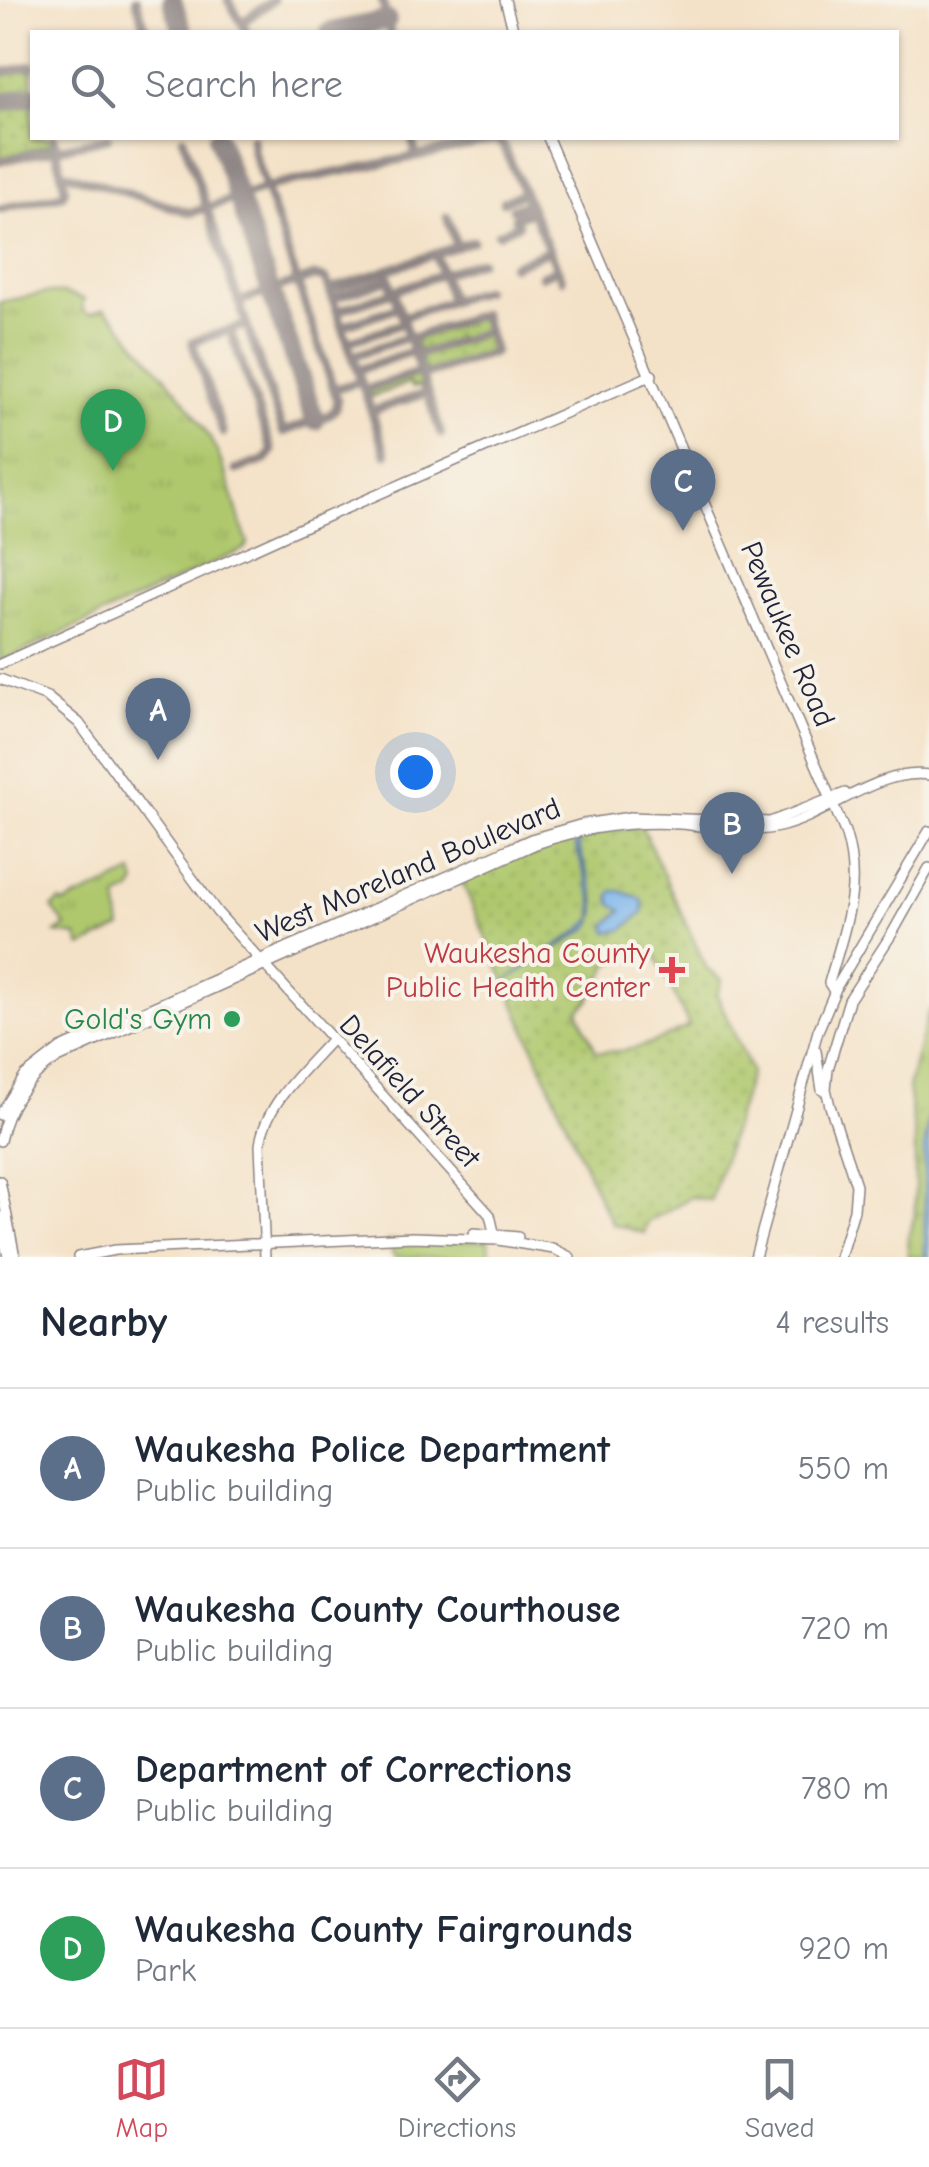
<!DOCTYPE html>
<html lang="en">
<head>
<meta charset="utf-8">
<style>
	:root { --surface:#fff; --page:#f6f6f7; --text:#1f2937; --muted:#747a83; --line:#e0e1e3; --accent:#d1495b }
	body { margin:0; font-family:"Comic Neue",sans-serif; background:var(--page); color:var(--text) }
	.you { position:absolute; left:415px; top:772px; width:35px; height:35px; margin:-25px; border:8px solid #fff; border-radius:50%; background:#1a73e8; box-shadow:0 0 0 15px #1a73e833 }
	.badge { display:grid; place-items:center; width:65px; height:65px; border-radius:50%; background:var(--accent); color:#fff; font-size:32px; font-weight:700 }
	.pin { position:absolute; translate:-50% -82px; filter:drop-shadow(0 2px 5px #0008) }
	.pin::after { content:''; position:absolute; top:52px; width:35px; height:30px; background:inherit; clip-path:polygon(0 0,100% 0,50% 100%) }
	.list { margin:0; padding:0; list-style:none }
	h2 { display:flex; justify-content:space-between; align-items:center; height:130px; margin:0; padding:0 40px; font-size:42px }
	h2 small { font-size:32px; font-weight:400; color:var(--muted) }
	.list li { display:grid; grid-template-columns:65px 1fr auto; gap:30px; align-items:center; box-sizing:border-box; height:160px; padding:0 40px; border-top:2px solid var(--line) }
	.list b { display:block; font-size:38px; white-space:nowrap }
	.list p { margin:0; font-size:32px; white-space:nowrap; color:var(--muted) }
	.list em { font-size:32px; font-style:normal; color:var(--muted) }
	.icon { flex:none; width:55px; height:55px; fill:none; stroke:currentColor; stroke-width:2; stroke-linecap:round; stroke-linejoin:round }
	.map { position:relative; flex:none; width:929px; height:1257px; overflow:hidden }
	.search { position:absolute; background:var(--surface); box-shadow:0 2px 8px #0004; left:30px; right:30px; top:30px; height:110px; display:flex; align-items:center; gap:25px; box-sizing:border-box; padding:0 35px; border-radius:0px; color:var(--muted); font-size:38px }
	.sheet { height:770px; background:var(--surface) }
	nav { display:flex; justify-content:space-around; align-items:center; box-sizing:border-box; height:140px; border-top:2px solid var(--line); background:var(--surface); font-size:28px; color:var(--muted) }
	nav a { display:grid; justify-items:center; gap:5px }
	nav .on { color:var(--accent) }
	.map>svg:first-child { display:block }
	.grass { fill:url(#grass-dots); stroke:#687554; stroke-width:2.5; fill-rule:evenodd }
	.park { fill:url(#park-tufts); stroke:#687554; stroke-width:2.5 }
	.water { fill:#7bb5ec; stroke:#4e6c94; stroke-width:2.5 }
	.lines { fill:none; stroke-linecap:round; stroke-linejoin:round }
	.taxiway { stroke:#8b8282; stroke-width:9 }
	.runway { stroke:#8b8282; stroke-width:20 }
	.secondary-casing { stroke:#8b8282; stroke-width:12 }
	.secondary { stroke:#fff; stroke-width:9 }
	.health-dot { fill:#e0444e; stroke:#f7f3e8; stroke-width:4 }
	.leisure-dot { fill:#2e9e5b; stroke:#f7f3e8; stroke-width:4 }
	.labels { text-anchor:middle; stroke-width:8; stroke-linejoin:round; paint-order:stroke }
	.street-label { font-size:30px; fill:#22223b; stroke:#f7f3e8 }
	.health-label { font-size:30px; fill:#be3a42; stroke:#f7f3e8; text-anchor:end }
	.leisure-label { font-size:30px; fill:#27864d; stroke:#f7f3e8; text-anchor:end }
</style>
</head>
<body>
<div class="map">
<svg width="929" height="1257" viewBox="0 0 929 1257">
	<defs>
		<pattern id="grass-dots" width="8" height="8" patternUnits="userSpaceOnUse" patternTransform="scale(2.5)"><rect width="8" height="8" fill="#afc86d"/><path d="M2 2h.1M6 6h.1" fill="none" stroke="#96ac5f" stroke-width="1.8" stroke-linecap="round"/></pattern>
		<pattern id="park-tufts" width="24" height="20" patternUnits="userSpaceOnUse" patternTransform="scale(2.5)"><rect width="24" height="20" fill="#afc86d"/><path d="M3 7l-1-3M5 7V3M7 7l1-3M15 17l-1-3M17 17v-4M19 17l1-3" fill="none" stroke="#96ac5f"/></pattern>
	</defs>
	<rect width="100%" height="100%" fill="#f7f3e8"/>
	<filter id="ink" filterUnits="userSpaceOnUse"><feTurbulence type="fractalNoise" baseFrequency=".01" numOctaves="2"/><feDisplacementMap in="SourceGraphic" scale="20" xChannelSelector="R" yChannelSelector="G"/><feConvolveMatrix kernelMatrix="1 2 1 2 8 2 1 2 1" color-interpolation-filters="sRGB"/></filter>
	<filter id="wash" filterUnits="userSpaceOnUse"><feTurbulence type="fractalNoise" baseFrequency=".0048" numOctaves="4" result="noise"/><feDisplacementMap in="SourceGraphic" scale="40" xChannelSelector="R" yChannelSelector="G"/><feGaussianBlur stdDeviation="2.25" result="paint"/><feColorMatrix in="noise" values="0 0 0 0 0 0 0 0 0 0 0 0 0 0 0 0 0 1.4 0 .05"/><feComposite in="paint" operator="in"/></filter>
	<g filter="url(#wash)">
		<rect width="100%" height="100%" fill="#f4e2c8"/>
		<g class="grass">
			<path d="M27,70L32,72V89L0,96V76Z"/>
			<path d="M32,103V138H51V144L0,158V110Z"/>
			<path d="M478,317L485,328L482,331L424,351L415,347L419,337Z"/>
			<path d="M484,334L491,347L489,351L430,371L422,367L421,358L425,354Z"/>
			<path d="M417,374L423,392L419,386L412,388L409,383L371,397L369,390Z"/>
			<path d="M642,827L707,969L722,980L717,995L751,1071L711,1200L691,1197L648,1222L644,1233L613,1224L601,1203L461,880C523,852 573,832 642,827ZM642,949L654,952L689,1026C659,1040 631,1055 596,1051L578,1011L589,1001L609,965Z"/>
		</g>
		<g class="park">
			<path d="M45,293H63L84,299L82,306L85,313L91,314L104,309L116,319C149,360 192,401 215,448C231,479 235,512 248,543L244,549L0,662V302Z"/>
			<path d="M133,873L136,883L131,891L117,898L121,928L81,947L77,936L56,933L66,926L52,908L60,901L64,904Z"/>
			<path d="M929,1009V1257H908L909,1234L915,1215V1137L908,1088Z"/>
			<path d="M488,1240L490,1257H394L388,1241Z"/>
		</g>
		<g class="water">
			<path d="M579,842C580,868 608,902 590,927L507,980L583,928L593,918V900L575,844Z"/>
			<path d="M620,891L642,899L644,911L623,930L608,932L606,926L622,910L611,903L610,895L613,891Z"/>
			<path d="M929,1113V1257H925L924,1151Z"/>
		</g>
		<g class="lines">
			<g class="taxiway">
				<path d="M136,0L147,32"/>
				<path d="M228,0L247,32"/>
				<path d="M382,0L390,32"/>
				<path d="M243,22L273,0"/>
				<path d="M0,73L32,66"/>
				<path d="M183,138L283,432L329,415L335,409L337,399L253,151L252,138"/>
				<path d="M412,138L416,156"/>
				<path d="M0,161L108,138"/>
				<path d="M61,172L191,213L276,185L496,140L503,145L562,279"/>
				<path d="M503,202L524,192"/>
				<path d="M0,209L62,195L65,189L54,138"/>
				<path d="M513,209L528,203"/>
				<path d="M447,217L457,247"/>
				<path d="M498,234L518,225L515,218L532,211"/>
				<path d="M435,254L451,301"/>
				<path d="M512,266L549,250"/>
				<path d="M386,270L441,434"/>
				<path d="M541,276L557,269"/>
				<path d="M331,289L473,241"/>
				<path d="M393,291L480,261"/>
				<path d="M334,298L389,279"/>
				<path d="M238,302L314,276L326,279L386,454"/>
				<path d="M338,311L393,292"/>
				<path d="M402,317L484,290"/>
				<path d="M343,326L398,307"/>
				<path d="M230,330L272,451L266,460L236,470"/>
				<path d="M409,339L482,314L494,352L422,376"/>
				<path d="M348,342L404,323"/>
				<path d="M353,356L408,337"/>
				<path d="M415,356L488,331"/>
				<path d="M358,370L413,351"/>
				<path d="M334,389L361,381"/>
				<path d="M364,390L420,372"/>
				<path d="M372,411L427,393"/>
				<path d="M223,433L192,342L246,325"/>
			</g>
			<g class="runway">
				<path d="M172,0L183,32"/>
				<path d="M330,32L387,20"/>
				<path d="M0,103L32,96"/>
				<path d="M218,138L315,420"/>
			</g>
		</g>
	</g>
	<g filter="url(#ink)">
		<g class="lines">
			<g class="secondary-casing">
				<g id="secondary">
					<path d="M505,0L514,32"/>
					<path d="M548,138L845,832C863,888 844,929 829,983L834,991"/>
					<path d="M0,664L294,531L652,375"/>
					<path d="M0,679L47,697L79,723L217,912L300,1004"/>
					<path d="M299,1002L490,1215L494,1232L490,1239"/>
					<path d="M816,1051L822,1090"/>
					<path d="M0,1115L25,1076L61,1048L531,839L583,824L630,817L770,822L845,793"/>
					<path d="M0,1141C7,1105 27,1078 58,1058L536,844C582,828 631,821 679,824C711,826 747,834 779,827C828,816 876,768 929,775"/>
					<path d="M0,1181L15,1257"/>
					<path d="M0,1218L8,1257"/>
					<path d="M474,1233L518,1237"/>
					<path d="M552,1248L570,1257"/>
					<path d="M78,1257L115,1250L413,1237L498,1240L554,1249"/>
					<path d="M265,1257L260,1145C265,1104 305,1069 331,1040"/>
					<path d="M755,1257L818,1031L837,986L929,831"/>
					<path d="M840,1257L854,1210L856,1185L830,1106L826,1089L828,1069L849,1000L893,932L929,868"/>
				</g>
			</g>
			<use href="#secondary" class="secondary"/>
		</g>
	</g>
	<path class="health-dot" d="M667 955h10v10h10v10h-10v10h-10v-10h-10v-10h10z"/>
	<circle class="leisure-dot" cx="232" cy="1019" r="10"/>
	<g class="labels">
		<g class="street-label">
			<text transform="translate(788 634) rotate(67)" y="10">Pewaukee Road</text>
			<text transform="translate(408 870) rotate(-23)" y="10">West Moreland Boulevard</text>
			<text transform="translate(410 1091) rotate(48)" y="10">Delafield Street</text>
		</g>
		<g class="health-label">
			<text x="650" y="963">Waukesha County<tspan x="650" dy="34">Public Health Center</tspan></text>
		</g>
		<g class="leisure-label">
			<text x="212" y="1029">Gold's Gym</text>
		</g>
	</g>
</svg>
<div class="you"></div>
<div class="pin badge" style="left:158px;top:760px;background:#5c6f8a">A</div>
<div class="pin badge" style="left:732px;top:874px;background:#5c6f8a">B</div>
<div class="pin badge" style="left:683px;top:531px;background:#5c6f8a">C</div>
<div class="pin badge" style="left:113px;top:471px;background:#2e9e5b">D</div>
<div class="search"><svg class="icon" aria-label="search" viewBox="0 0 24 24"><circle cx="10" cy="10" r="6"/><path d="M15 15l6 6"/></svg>Search here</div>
</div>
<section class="sheet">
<h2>Nearby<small>4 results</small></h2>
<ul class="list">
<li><span class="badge" style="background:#5c6f8a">A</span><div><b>Waukesha Police Department</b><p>Public building</p></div><em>550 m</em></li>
<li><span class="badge" style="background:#5c6f8a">B</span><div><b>Waukesha County Courthouse</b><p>Public building</p></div><em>720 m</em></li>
<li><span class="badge" style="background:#5c6f8a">C</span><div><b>Department of Corrections</b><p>Public building</p></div><em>780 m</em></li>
<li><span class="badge" style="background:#2e9e5b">D</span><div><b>Waukesha County Fairgrounds</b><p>Park</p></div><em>920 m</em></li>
</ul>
</section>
<nav>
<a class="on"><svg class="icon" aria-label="map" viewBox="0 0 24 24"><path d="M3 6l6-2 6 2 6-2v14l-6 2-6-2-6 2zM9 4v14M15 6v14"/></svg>Map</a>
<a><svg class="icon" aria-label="directions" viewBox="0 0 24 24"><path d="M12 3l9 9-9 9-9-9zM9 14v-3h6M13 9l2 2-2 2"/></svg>Directions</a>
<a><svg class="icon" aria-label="saved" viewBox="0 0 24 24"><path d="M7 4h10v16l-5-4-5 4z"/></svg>Saved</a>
</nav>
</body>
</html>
